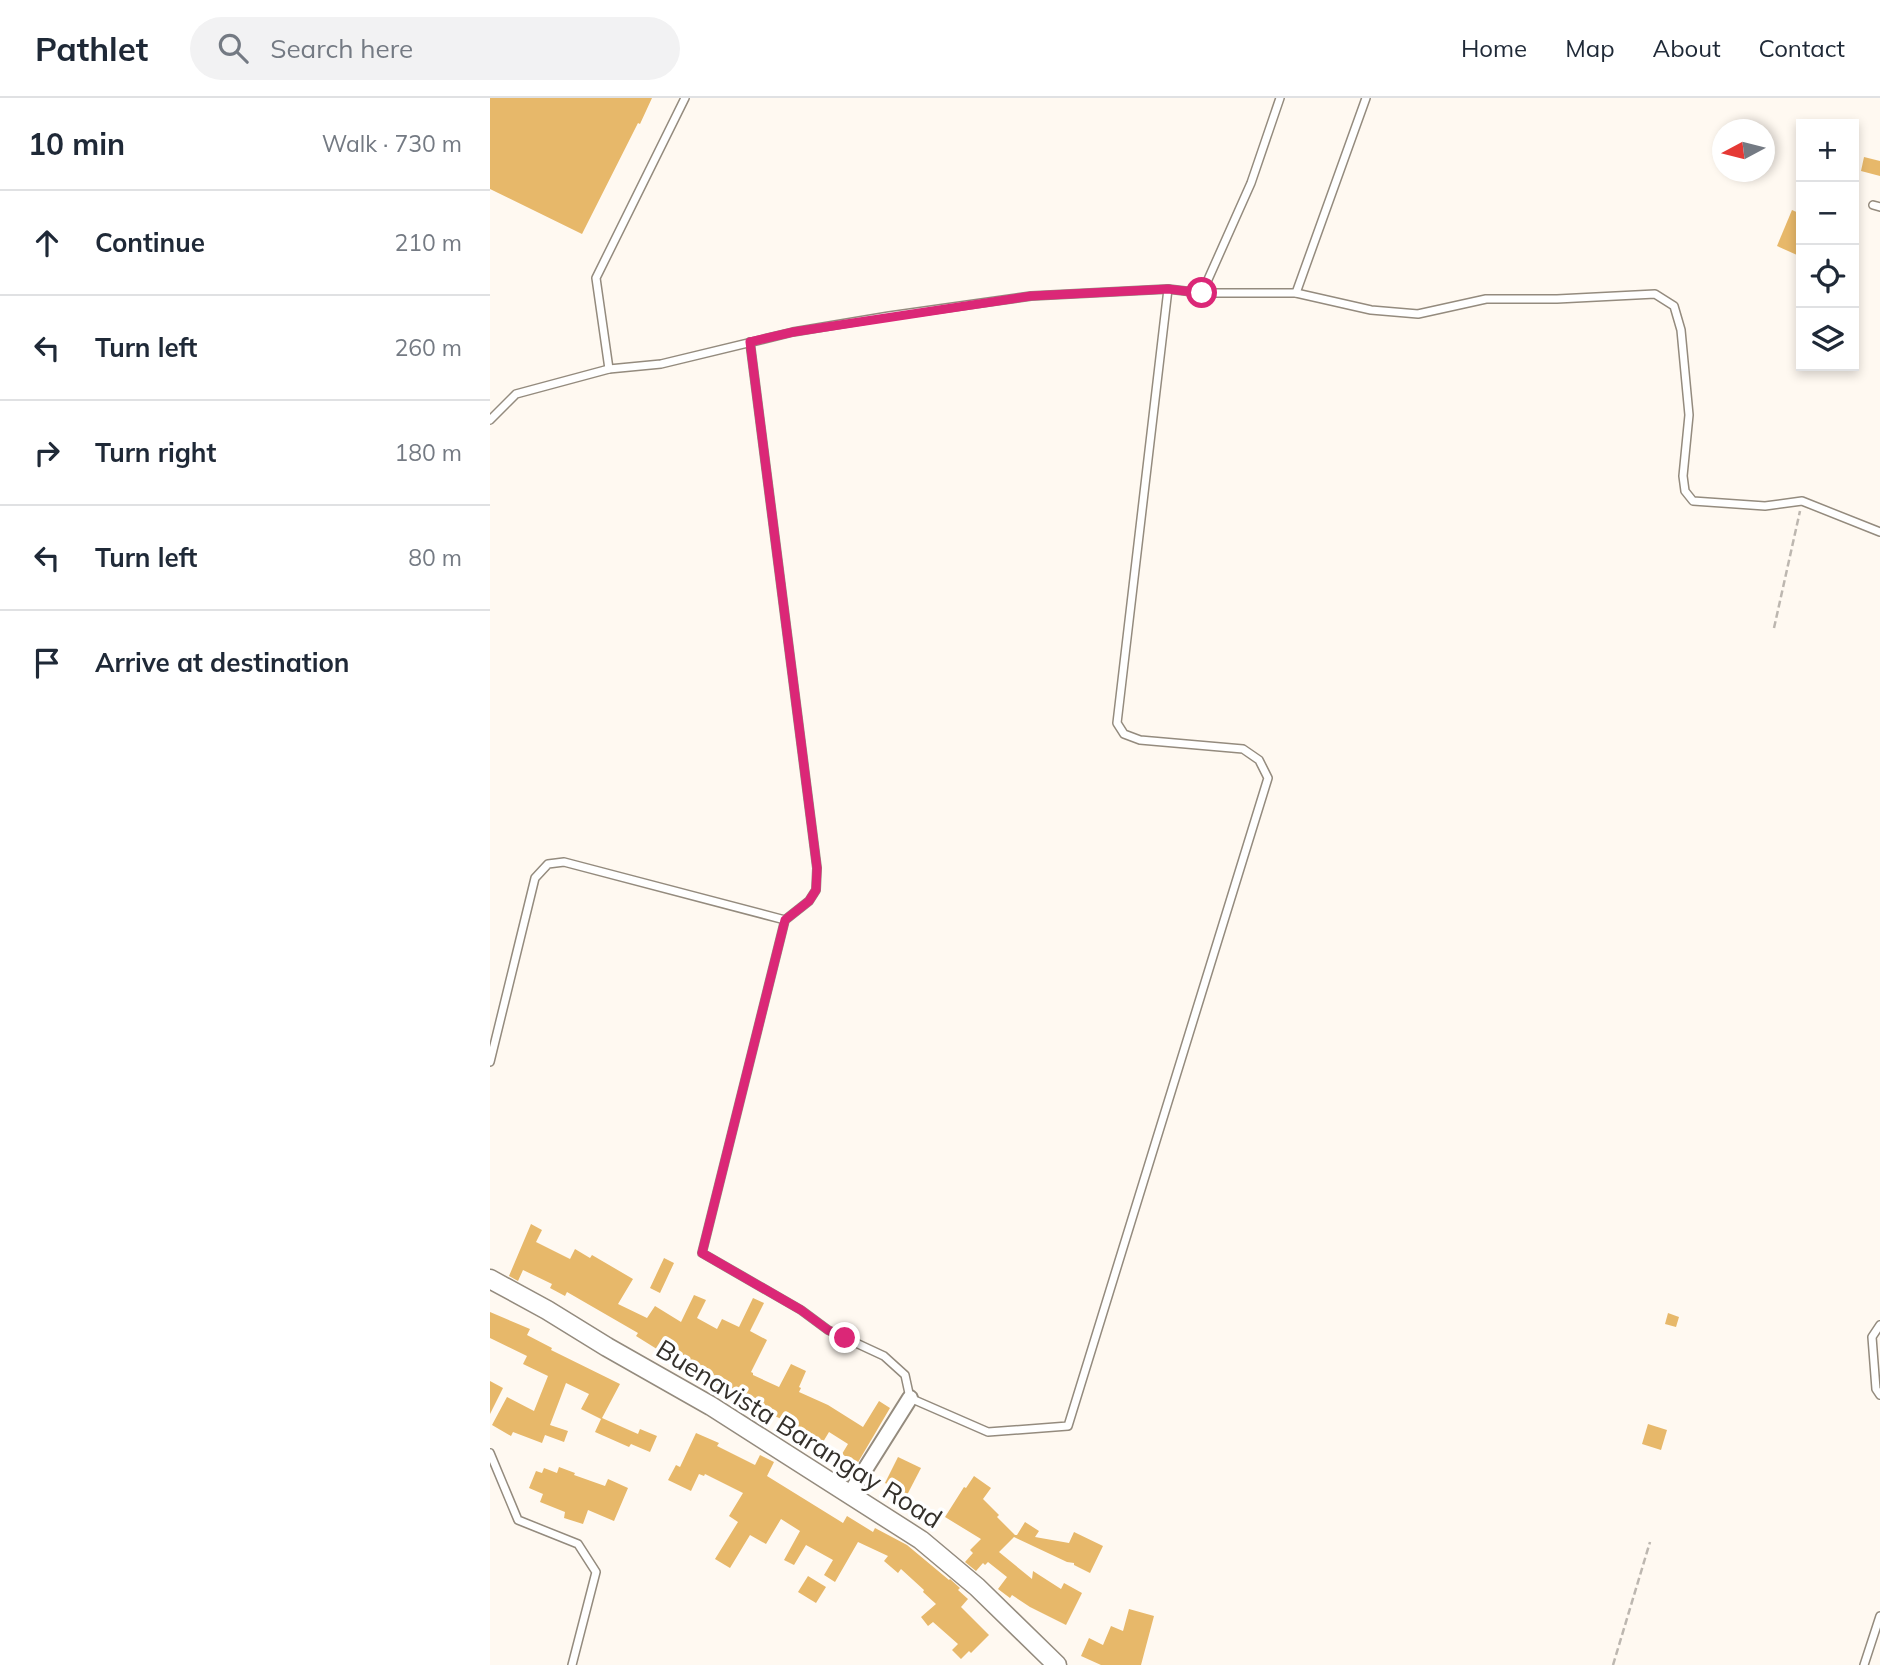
<!DOCTYPE html>
<html lang="en">
<head>
<meta charset="utf-8">
<style>
	:root { --surface:#fff; --page:#f2f2f3; --text:#1f2937; --muted:#747a83; --line:#e0e1e3 }
	body { margin:0; font-family:Mulish,sans-serif; background:var(--page); color:var(--text) }
	.controls { position:absolute; right:21px; top:21px; display:grid; overflow:hidden; border-radius:0px; box-shadow:0 4px 10px #0003 }
	.controls button { width:63px; height:63px; display:grid; place-items:center; padding:0; border:0; border-bottom:2px solid var(--line); background:var(--surface); color:var(--text); font:35px sans-serif }
	.compass { position:absolute; left:1222px; top:21px; width:63px; height:63px; border-radius:50%; background:var(--surface); box-shadow:0 4px 10px #0003; rotate:263deg }
	.stop { position:absolute; width:21px; height:21px; margin:-16px; border:5px solid #db2777; border-radius:50%; background:#fff }
	.stop.end { background:#db2777; border-color:#fff; box-shadow:0 2px 7px #0008 }
	.list { margin:0; padding:0; list-style:none }
	h2 { display:flex; justify-content:space-between; align-items:center; height:91px; margin:0; padding:0 28px; font-size:30px }
	h2 small { font-size:23px; font-weight:400; color:var(--muted) }
	.list li { display:grid; grid-template-columns:46px 1fr auto; gap:21px; align-items:center; box-sizing:border-box; height:105px; padding:0 28px; border-top:2px solid var(--line) }
	.list b { display:block; font-size:26px; white-space:nowrap }
	.list em { font-size:23px; font-style:normal; color:var(--muted) }
	.icon { flex:none; width:38px; height:38px; fill:none; stroke:currentColor; stroke-width:2; stroke-linecap:round; stroke-linejoin:round }
	.map { position:relative; flex:none; width:1390px; height:1567px; overflow:hidden }
	header { display:flex; align-items:center; gap:42px; box-sizing:border-box; height:98px; padding:0 35px; background:var(--surface); border-bottom:2px solid var(--line) }
	header strong { font-size:33px }
	nav { display:flex; gap:38px; margin-inline-start:auto; font-size:24px }
	.search { width:490px; height:63px; background:var(--page); display:flex; align-items:center; gap:18px; box-sizing:border-box; padding:0 24px; border-radius:38px; color:var(--muted); font-size:26px }
	main { display:flex }
	aside { flex:1; background:var(--surface) }
	.map>svg:first-child { display:block }
	.building { fill:#e7b86a }
	.lines { fill:none; stroke-linecap:round; stroke-linejoin:round }
	.service-casing { stroke:#948b7e; stroke-width:10 }
	.minor-casing { stroke:#948b7e; stroke-width:18 }
	.tertiary-casing { stroke:#948b7e; stroke-width:21 }
	.path { stroke:#bdb7b0; stroke-width:2.5; stroke-dasharray:7 3.5; stroke-linecap:butt }
	.service { stroke:#fff; stroke-width:7 }
	.minor { stroke:#fff; stroke-width:14 }
	.tertiary { stroke:#fff; stroke-width:18 }
	.route { stroke:#db2777; stroke-width:9 }
	.labels { text-anchor:middle; stroke-width:7; stroke-linejoin:round; paint-order:stroke }
	.street-label { font-size:26px; fill:#34302b; stroke:#fff }
</style>
</head>
<body>
<header>
<strong>Pathlet</strong>
<div class="search"><svg class="icon" aria-label="search" viewBox="0 0 24 24"><circle cx="10" cy="10" r="6"/><path d="M15 15l6 6"/></svg>Search here</div>
<nav><a>Home</a><a>Map</a><a>About</a><a>Contact</a></nav>
</header>
<main>
<aside>
<h2>10 min<small>Walk · 730 m</small></h2>
<ul class="list">
<li><svg class="icon" aria-label="ahead" viewBox="0 0 24 24"><path d="M12 20V5M6 11l6-6 6 6"/></svg><div><b>Continue</b></div><em>210 m</em></li>
<li><svg class="icon" aria-label="left" viewBox="0 0 24 24"><path d="M17 20v-9H6M10 6l-5 5 5 5"/></svg><div><b>Turn left</b></div><em>260 m</em></li>
<li><svg class="icon" aria-label="right" viewBox="0 0 24 24"><path d="M7 20v-9h11M14 6l5 5-5 5"/></svg><div><b>Turn right</b></div><em>180 m</em></li>
<li><svg class="icon" aria-label="left" viewBox="0 0 24 24"><path d="M17 20v-9H6M10 6l-5 5 5 5"/></svg><div><b>Turn left</b></div><em>80 m</em></li>
<li><svg class="icon" aria-label="arrive" viewBox="0 0 24 24"><path d="M6 21V4h12l-3 4 3 4H6"/></svg><div><b>Arrive at destination</b></div></li>
</ul>
</aside>
<div class="map">
<svg width="1390" height="1567" viewBox="0 0 1390 1567">
	<rect width="100%" height="100%" fill="#fff9f1"/>
	<g class="building">
		<path d="M0,0H162L150,26L148,25L92,136L0,91Z"/>
		<path d="M1374,59L1390,63V78L1371,73Z"/>
		<path d="M1302,112L1311,116V147L1307,157L1287,148Z"/>
		<path d="M41,1126L52,1132L46,1144L80,1161L85,1151L100,1160L102,1157L143,1181L128,1206L157,1220L165,1208L191,1224L204,1197L216,1202L207,1220L227,1231L232,1221L249,1229L263,1200L274,1205L260,1233L277,1242L261,1274L263,1275V1277L289,1289L301,1266L316,1273L309,1289L311,1290L309,1294L338,1307L373,1329L389,1303L400,1310L367,1366L352,1356L358,1346L339,1334L330,1349L295,1328L297,1324L275,1313L272,1319L227,1295L230,1289L169,1256L170,1253L146,1238L148,1235L77,1194L75,1198L60,1190L62,1186L33,1172L28,1183L19,1178Z"/>
		<path d="M174,1160L184,1165L170,1195L160,1190Z"/>
		<path d="M0,1214L40,1231L37,1237L62,1250L61,1252L130,1286L112,1320L148,1336L150,1331L167,1338L160,1354L141,1346L139,1349L105,1334L111,1321L91,1311L99,1296L76,1285L60,1327L78,1333L74,1344L55,1337L52,1345L23,1334L21,1338L2,1327L17,1299L44,1313L58,1278L33,1266L37,1258L0,1240Z"/>
		<path d="M1178,1215L1189,1219L1186,1229L1175,1226Z"/>
		<path d="M0,1283L13,1290L0,1316Z"/>
		<path d="M1158,1326L1177,1332L1171,1352L1152,1346Z"/>
		<path d="M206,1335L229,1345L227,1348L265,1367L270,1357L284,1364L277,1378L353,1425L357,1418L383,1434L385,1430L417,1447L459,1482L460,1481L470,1490L468,1492L478,1501L471,1509L499,1537L481,1555L479,1553L471,1561L462,1552L468,1546L443,1524L438,1528L431,1519L446,1506L433,1494L434,1492L411,1471L408,1475L394,1463L398,1458L368,1444L345,1484L334,1477L343,1462L316,1447L304,1467L294,1462L310,1433L291,1421L276,1446L260,1437L240,1470L225,1461L248,1424L239,1418L253,1395L215,1376L214,1378L209,1376L201,1393L178,1382L186,1367L190,1369Z"/>
		<path d="M408,1359L431,1370L417,1397L395,1385Z"/>
		<path d="M69,1369L85,1375L84,1377L115,1388L118,1381L138,1390L124,1423L98,1412L93,1426L74,1420L75,1414L50,1404L53,1396L39,1390L46,1373L52,1375L54,1370L67,1375Z"/>
		<path d="M484,1378L501,1390L493,1401L509,1417L507,1419L525,1437H527L535,1424L549,1433L545,1439L579,1445L584,1434L613,1448L600,1475L584,1467V1465L577,1464L524,1439L509,1454L542,1481L543,1473L571,1491L574,1485L592,1495L576,1527L540,1509L522,1497L520,1500L508,1491L517,1479L498,1464L495,1467L493,1465L486,1473L475,1464L483,1455L480,1452L491,1441L455,1419L474,1389L476,1390Z"/>
		<path d="M318,1478L336,1489L326,1505L308,1494Z"/>
		<path d="M639,1511L664,1518L651,1567H611L591,1558L599,1540L613,1547L621,1528L633,1533Z"/>
	</g>
	<g class="lines">
		<g class="service-casing">
			<g id="service">
				<path d="M1383,107L1390,109"/>
				<path d="M712,195L761,85L790,0"/>
				<path d="M806,195L876,0"/>
				<path d="M260,244L327,770L326,792L319,803L295,822L212,1155L311,1212L338,1232L394,1258L415,1277L420,1300L498,1334L578,1328L778,680L769,662L753,651L650,642L634,636L627,625L678,191"/>
				<path d="M119,271L106,180L195,0"/>
				<path d="M0,322L26,296L119,271L171,266L303,234L399,218L541,198L678,191L712,195H806L881,212L928,216L996,201H1067L1165,196L1184,208L1191,232L1199,317L1193,378L1195,393L1203,403L1275,408L1312,403L1390,434"/>
				<path d="M0,964L45,780L58,766L74,764L295,822"/>
				<path d="M1390,1227L1382,1239L1386,1291L1390,1297"/>
				<path d="M0,1355L28,1422L88,1446L106,1474L82,1567"/>
				<path d="M1374,1567L1390,1518"/>
			</g>
		</g>
		<g class="minor-casing">
			<path id="minor" d="M359,1397L420,1300"/>
		</g>
		<g class="tertiary-casing">
			<path id="tertiary" d="M0,1181L57,1212L117,1249L221,1308L431,1442L487,1489L567,1567"/>
		</g>
		<g class="path">
			<path d="M1284,530L1310,413"/>
			<path d="M1123,1567L1160,1444"/>
		</g>
		<use href="#service" class="service"/>
		<use href="#minor" class="minor"/>
		<use href="#tertiary" class="tertiary"/>
	</g>
	<g class="lines">
		<path class="route" d="M355,1240L338,1232L311,1212L212,1155L295,822L319,803L326,792L327,770L260,244L303,234L541,198L678,191L712,195"/>
	</g>
	<g class="labels">
		<g class="street-label">
			<text transform="translate(309 1336) rotate(32)" y="9">Buenavista Barangay Road</text>
		</g>
	</g>
</svg>
<div class="controls">
<button>+</button>
<button>−</button>
<button><svg class="icon" aria-label="locate" viewBox="0 0 24 24"><circle cx="12" cy="12" r="6"/><path d="M12 2v4M12 18v4M2 12h4M18 12h4"/></svg></button>
<button><svg class="icon" aria-label="layers" viewBox="0 0 24 24"><path d="M12 4l9 5-9 5-9-5zM3 14l9 5 9-5"/></svg></button>
</div>
<svg class="compass" viewBox="-18 -18 36 36"><path d="M0-13l5 13h-10z" fill="#e53935"/><path d="M0 13l5-13h-10z" fill="#747a83"/></svg>
<div class="stop" style="left:712px;top:195px"></div>
<div class="stop end" style="left:355px;top:1240px"></div>
</div>
</main>
</body>
</html>
